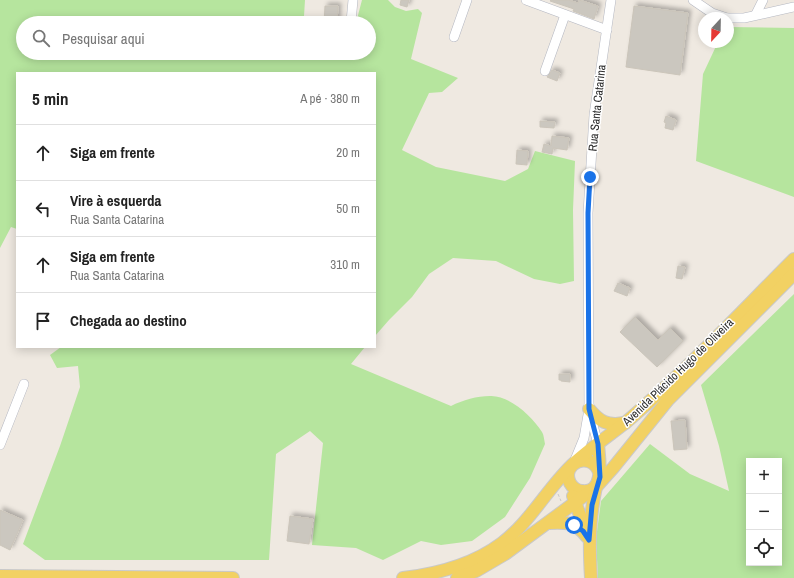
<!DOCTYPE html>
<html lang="pt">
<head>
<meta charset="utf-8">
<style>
	:root { --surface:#fff; --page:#f6f6f6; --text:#222; --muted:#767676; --line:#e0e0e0 }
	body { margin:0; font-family:"Archivo Narrow",sans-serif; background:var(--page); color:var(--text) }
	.controls { position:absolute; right:12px; bottom:12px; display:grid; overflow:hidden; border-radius:0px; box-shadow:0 2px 10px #0003 }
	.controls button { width:36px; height:36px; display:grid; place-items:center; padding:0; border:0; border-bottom:1px solid var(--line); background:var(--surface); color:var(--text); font:20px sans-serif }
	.compass { position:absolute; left:698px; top:12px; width:36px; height:36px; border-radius:50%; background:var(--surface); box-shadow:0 2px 10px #0003; rotate:202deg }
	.stop { position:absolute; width:12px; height:12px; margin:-9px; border:3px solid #1a73e8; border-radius:50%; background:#fff }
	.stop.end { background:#1a73e8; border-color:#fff; box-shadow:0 1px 4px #0008 }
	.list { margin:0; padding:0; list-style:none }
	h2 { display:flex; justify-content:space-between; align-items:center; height:52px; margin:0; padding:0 16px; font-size:17px }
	h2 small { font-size:13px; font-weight:400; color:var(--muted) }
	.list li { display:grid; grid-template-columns:26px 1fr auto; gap:12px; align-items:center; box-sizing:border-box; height:56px; padding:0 16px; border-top:1px solid var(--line) }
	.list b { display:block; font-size:15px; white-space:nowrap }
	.list p { margin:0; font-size:13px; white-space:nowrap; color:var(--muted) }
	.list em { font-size:13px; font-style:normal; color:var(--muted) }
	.icon { flex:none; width:22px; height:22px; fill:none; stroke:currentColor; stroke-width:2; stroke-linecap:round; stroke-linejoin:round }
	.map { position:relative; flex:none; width:794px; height:578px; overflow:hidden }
	.search { position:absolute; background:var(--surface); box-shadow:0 2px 10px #0003; left:16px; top:16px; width:360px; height:44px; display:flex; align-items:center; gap:10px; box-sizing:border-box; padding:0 14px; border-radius:22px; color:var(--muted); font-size:15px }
	.panel { position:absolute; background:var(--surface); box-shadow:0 2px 10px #0003; left:16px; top:72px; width:360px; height:276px; border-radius:0px }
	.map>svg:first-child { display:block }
	.green { fill:#b6e59e; fill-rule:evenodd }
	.building { fill:#cbc7bf; stroke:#cbc5ba; filter:url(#shadow) }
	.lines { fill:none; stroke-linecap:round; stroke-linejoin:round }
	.minor-casing { stroke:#b4b7c1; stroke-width:10 }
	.major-casing { stroke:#c9c9c9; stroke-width:14 }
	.path { stroke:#c9c9c9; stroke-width:1; stroke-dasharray:3 2; stroke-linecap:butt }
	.minor { stroke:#fff; stroke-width:9 }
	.major { stroke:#f2d163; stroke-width:12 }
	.route { stroke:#1a73e8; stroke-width:5 }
	.labels { text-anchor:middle; stroke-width:3; stroke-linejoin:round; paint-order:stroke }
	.street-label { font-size:12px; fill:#2e2e2e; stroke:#fff }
</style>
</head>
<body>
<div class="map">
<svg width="794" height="578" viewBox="0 0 794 578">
	<defs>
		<filter id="shadow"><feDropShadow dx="3" dy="-3" stdDeviation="2" flood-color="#0004"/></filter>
	</defs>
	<rect width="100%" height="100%" fill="#efe9e1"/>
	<g class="green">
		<path d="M0,0H305L304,16L306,23H23V53H369V23H356L362,0H388L395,7L406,11L418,9L422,13L411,59L458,78L442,92L429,93L402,150L436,167L505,181L528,169L535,151L575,161L573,210L574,281L560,284L534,279L496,261L453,258L429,274L412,297L389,320L375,336V73H17V229L11,227L0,248Z"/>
		<path d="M728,27L794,28V197L696,161L703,74L718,42H728Z"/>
		<path d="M794,294V578H598L596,539L601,501L650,444L690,474L729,491L719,446L701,385ZM749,461H779V563H749Z"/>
		<path d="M61,347H365L351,364L451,406C463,400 477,396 490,396C509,395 532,416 542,432C544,435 544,440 545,444L530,478L505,517L472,541L441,545L421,541L383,560L356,548L312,545L323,443L310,431L276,454L269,560H45L23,544L60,446L80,387L78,366L57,368L50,355Z"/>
	</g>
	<g class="building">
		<path d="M401,0H409L407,7L400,5Z"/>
		<path d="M551,0H568L578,3L579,0L598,6L594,19L573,11L574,9L550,1Z"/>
		<path d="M325,6H338L337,23H324Z"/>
		<path d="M634,6L688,13L680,75L626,67Z"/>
		<path d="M552,70L560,73L557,81L547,77Z"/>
		<path d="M666,116L676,120L673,130L665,128L666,123L664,122Z"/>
		<path d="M540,121L555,122L554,128L540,127Z"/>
		<path d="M552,136L569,138L567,150L553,148L552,154L542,152L544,144L551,146Z"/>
		<path d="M517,150L528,151L527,165L516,164Z"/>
		<path d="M678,266L685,267L682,279L676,278Z"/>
		<path d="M618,283L630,288L627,296L614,291Z"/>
		<path d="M635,317L658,340L670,328L683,341L657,367L620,332Z"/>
		<path d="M559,374H570V382L561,381V380H559Z"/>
		<path d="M685,420L687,449L674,450L671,421Z"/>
		<path d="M0,510L23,520L10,550L0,545Z"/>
		<path d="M290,516L313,519L309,544L287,541Z"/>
	</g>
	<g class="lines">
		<g class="minor-casing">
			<g id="minor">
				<path d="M526,0L607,30"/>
				<path d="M693,0L712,13L727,18"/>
				<path d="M756,14L763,0"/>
				<path d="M728,18H744L794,7"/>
				<path d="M351,22L353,0"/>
				<path d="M454,37L467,0"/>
				<path d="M545,71L565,15"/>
				<path d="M590,414L598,444"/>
				<path d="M0,445L24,384"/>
				<path d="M575,460L584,438L589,409L588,213L594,115L611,0"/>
			</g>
		</g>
		<g class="major-casing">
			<g id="major">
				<path d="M589,409C600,422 607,426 625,423"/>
				<path d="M598,444C599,458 606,494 582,491C577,491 572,487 570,483C560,463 591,450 599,472"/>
				<path d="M573,496L587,535"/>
				<path d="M549,523C566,522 576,522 587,537"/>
				<path d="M0,576L233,578"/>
				<path d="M403,578C437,574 474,564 502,543C530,522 547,489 572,465C588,450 607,437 625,423C637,413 649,402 661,391C707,349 750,303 794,259"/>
				<path d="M457,578L476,571L505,554L596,487L613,468L668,400L794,274"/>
				<path d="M591,578C589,545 589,519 596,487"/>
			</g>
		</g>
		<path class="path" d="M558,494L561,501"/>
		<use href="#minor" class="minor"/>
		<use href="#major" class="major"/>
	</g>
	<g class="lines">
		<path class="route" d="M574,525L583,531L589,540L592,505L600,477L598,444L589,409L588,213L590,177"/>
	</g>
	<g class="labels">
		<g class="street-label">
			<text transform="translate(597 108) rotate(-84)" y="4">Rua Santa Catarina</text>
			<text transform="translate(678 372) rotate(-44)" y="4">Avenida Plácido Hugo de Oliveira</text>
		</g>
	</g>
</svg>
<div class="controls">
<button>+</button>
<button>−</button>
<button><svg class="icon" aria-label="locate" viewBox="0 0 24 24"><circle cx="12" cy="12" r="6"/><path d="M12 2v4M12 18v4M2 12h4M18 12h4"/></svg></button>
</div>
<svg class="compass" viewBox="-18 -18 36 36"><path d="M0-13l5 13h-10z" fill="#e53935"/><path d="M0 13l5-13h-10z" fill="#767676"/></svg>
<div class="stop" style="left:574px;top:525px"></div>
<div class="stop end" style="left:590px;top:177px"></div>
<div class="search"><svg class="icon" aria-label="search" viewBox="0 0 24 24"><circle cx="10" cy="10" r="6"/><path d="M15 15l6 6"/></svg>Pesquisar aqui</div>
<section class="panel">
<h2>5 min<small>A pé · 380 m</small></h2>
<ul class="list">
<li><svg class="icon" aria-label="ahead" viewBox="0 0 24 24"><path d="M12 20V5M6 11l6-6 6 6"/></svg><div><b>Siga em frente</b></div><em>20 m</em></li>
<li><svg class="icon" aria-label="left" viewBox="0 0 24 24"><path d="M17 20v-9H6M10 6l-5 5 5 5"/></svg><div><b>Vire à esquerda</b><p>Rua Santa Catarina</p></div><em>50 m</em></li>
<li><svg class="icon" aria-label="ahead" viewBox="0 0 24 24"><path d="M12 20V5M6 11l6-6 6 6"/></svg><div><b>Siga em frente</b><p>Rua Santa Catarina</p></div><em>310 m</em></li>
<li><svg class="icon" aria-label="arrive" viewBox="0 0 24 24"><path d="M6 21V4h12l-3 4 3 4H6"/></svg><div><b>Chegada ao destino</b></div></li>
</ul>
</section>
</div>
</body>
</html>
